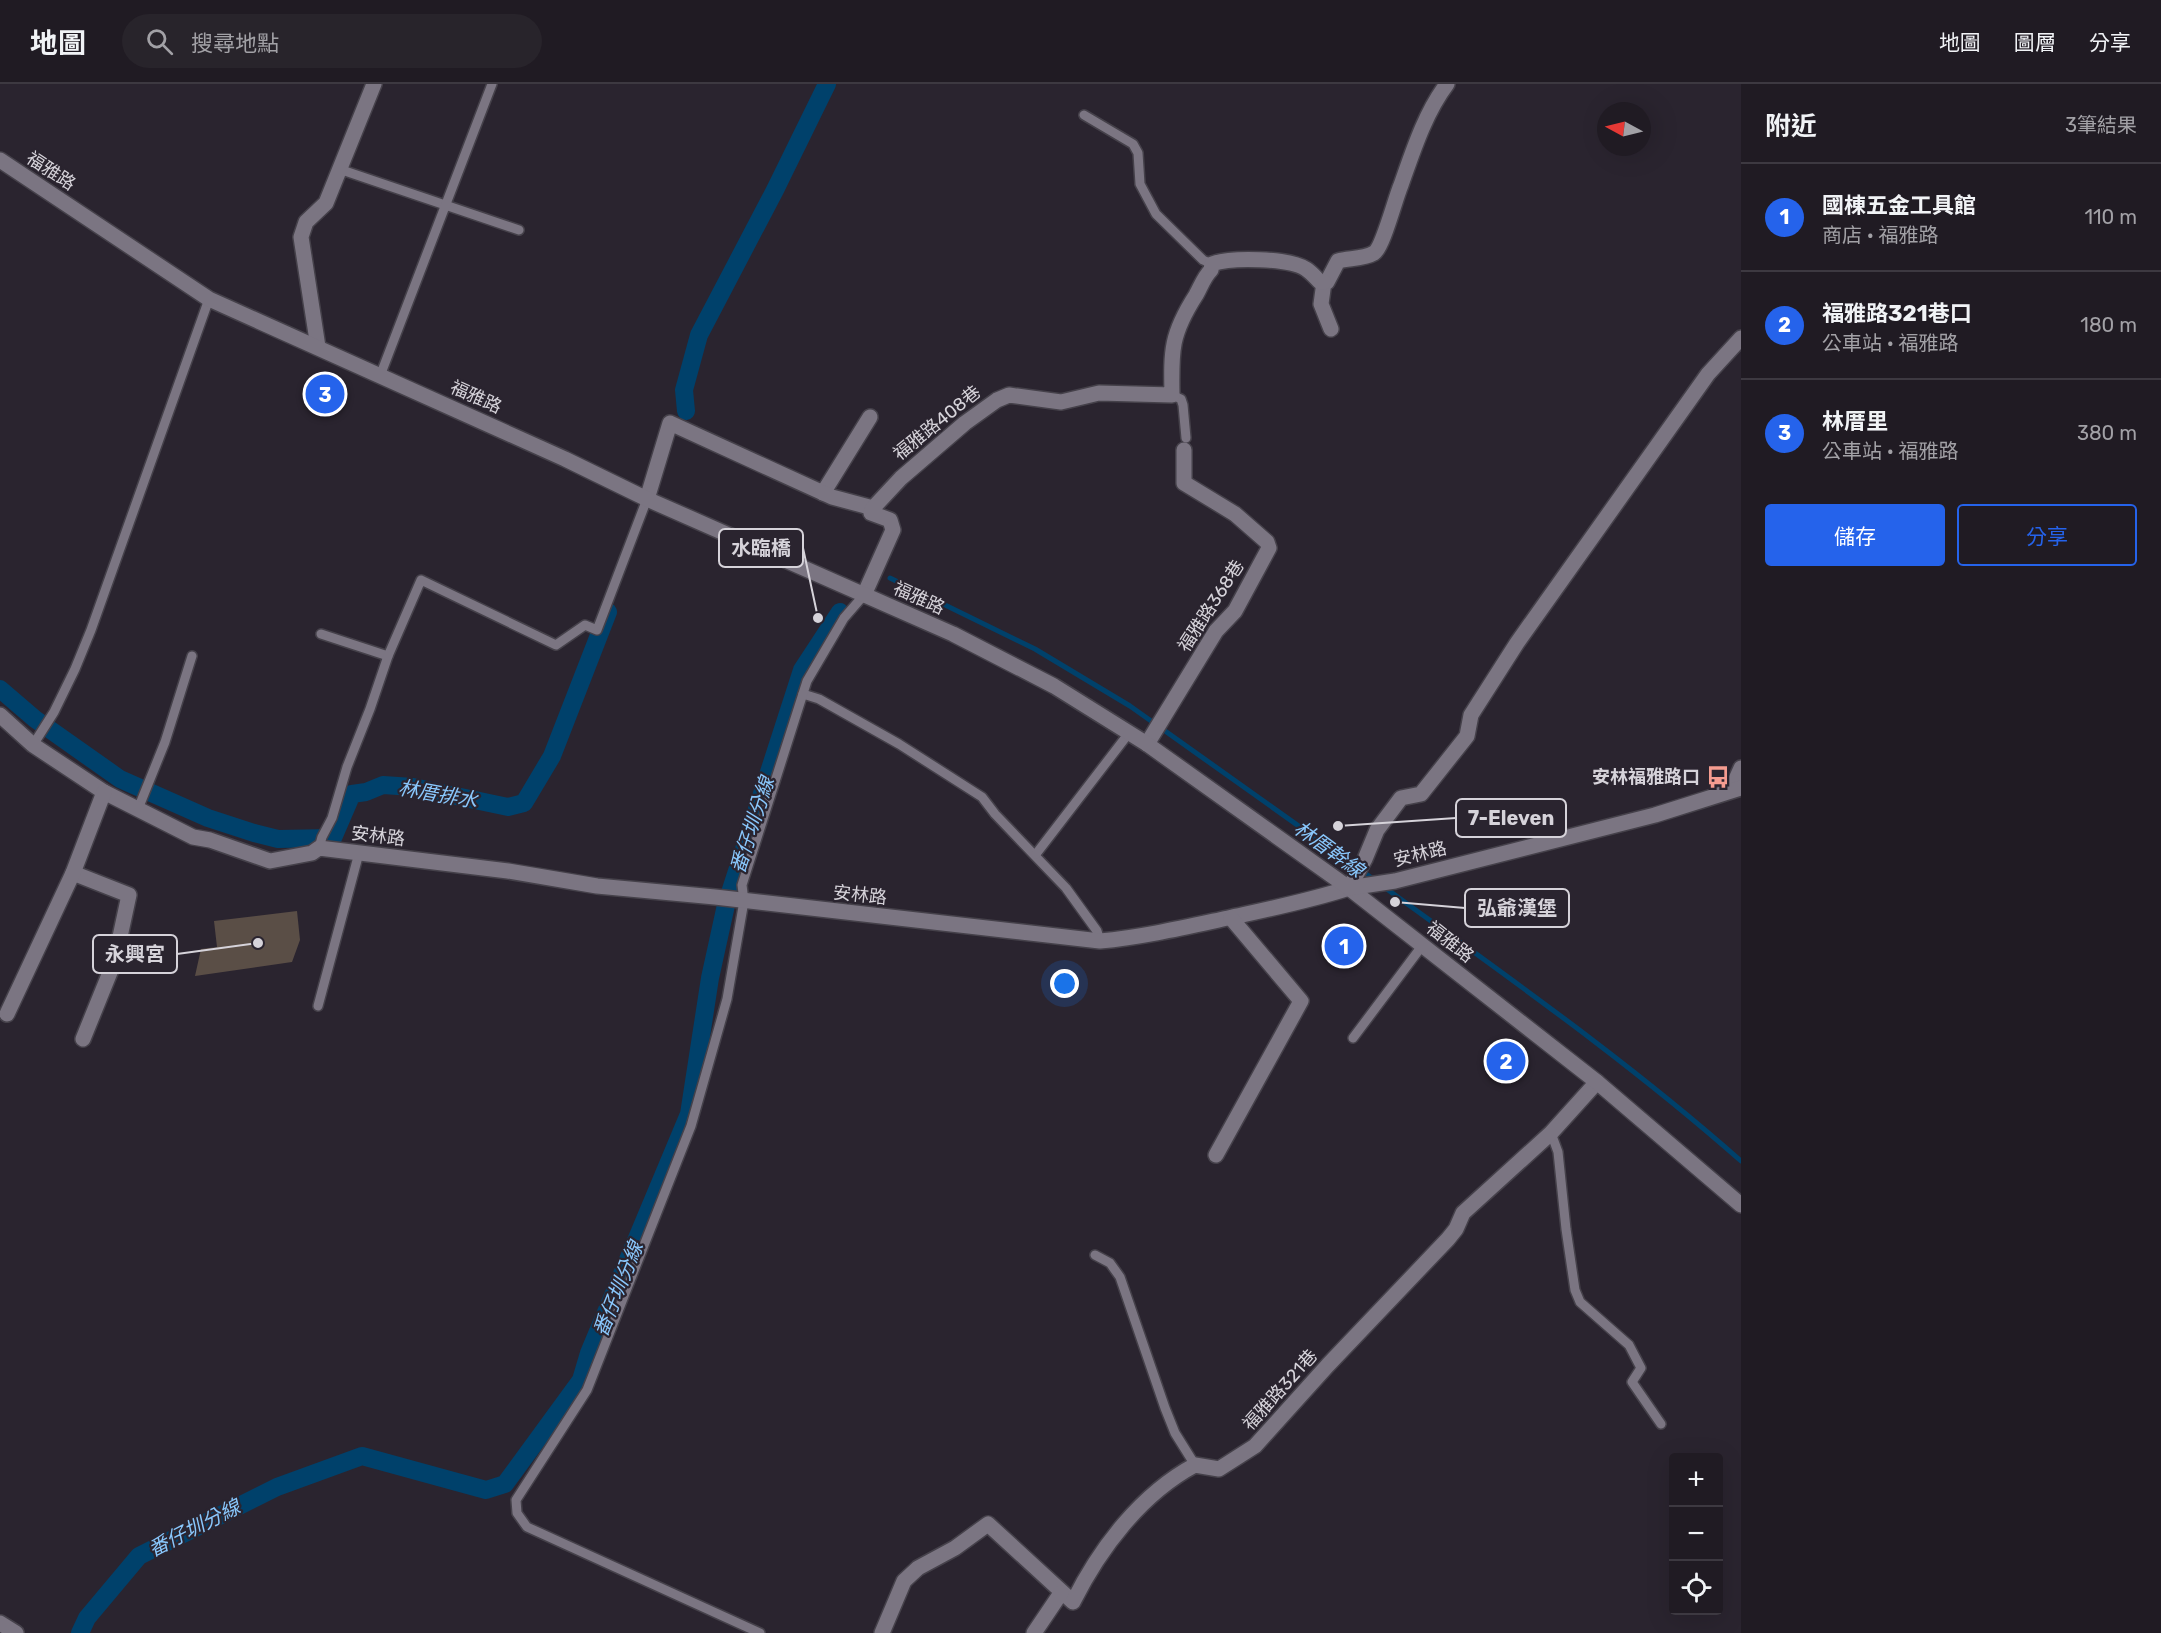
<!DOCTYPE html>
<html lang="zh-TW">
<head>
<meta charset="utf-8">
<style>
	:root { --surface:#201b23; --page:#28242b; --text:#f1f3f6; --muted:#a2a1a6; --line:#3d3941; --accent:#2563eb }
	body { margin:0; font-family:Rubik,"Noto Sans TC",sans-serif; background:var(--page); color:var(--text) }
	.controls { position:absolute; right:18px; bottom:18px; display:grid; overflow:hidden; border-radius:6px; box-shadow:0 6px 24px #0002 }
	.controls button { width:54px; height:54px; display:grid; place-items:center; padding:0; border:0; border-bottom:2px solid var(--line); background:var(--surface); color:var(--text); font:30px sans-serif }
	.compass { position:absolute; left:1597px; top:18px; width:54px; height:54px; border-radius:50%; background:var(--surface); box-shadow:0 6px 24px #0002; rotate:277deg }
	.you { position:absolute; left:1065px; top:900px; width:21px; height:21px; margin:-15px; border:4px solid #fff; border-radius:50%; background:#1a73e8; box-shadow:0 0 0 9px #1a73e833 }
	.badge { display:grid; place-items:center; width:39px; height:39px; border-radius:50%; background:var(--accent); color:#fff; font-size:20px; font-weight:700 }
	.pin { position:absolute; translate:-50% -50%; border:3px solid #fff; box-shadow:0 2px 6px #0006 }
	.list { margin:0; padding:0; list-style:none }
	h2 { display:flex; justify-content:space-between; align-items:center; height:78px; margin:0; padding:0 24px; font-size:26px }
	h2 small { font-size:20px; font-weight:400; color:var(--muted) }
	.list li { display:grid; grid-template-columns:39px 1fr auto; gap:18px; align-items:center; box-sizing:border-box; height:108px; padding:0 24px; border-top:2px solid var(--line) }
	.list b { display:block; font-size:22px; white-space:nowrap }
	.list p { margin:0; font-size:20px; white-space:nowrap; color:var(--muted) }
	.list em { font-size:20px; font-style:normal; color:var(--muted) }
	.actions { display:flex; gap:12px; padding:18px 24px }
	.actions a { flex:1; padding:14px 0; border:2px solid var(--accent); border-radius:6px; text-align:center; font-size:21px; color:var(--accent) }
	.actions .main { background:var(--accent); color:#fff }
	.icon { flex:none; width:33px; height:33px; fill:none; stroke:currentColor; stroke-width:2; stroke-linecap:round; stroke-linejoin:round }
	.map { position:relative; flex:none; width:1741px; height:1549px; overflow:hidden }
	header { display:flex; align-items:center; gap:36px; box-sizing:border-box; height:84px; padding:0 30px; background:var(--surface); border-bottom:2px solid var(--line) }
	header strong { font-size:28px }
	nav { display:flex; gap:33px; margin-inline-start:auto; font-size:21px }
	.search { width:420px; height:54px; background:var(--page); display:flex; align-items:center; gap:15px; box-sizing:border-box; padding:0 21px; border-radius:33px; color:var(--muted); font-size:22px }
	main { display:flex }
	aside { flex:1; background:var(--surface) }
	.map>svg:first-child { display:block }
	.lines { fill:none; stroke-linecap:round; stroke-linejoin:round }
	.stream { stroke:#00416b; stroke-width:5 }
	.canal { stroke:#00416b; stroke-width:18 }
	.building { fill:#5a4e46 }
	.service-casing { stroke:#45414a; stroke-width:12 }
	.minor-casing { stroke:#45414a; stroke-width:18 }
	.tertiary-casing { stroke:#45414a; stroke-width:18 }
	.secondary-casing { stroke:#45414a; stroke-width:18 }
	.service { stroke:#7b7582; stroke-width:9 }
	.minor { stroke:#7b7582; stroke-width:15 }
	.tertiary { stroke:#7b7582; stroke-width:15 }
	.secondary { stroke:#7b7582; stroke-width:15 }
	.labels { text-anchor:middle; stroke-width:4.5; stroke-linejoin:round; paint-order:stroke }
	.street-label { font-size:18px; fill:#d6d3da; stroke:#2a242f }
	.poi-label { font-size:18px; font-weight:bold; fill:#d6d3da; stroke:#2a242f; text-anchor:end }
	.water-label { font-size:20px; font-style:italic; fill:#89c7fc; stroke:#2a242f }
	.leader { fill:none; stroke:#d6d3da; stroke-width:2 }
	.callout-dot { fill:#d6d3da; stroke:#2a242f; stroke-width:2 }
	.callout { fill:#2a242f; stroke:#d6d3da; stroke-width:2 }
	.callout-label { font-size:20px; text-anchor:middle; font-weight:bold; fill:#d6d3da }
</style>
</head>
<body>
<header>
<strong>地圖</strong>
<div class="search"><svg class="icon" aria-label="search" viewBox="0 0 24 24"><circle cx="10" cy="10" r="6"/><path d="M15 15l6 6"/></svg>搜尋地點</div>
<nav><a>地圖</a><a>圖層</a><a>分享</a></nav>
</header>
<main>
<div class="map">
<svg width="1741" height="1549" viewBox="0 0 1741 1549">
	<rect width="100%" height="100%" fill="#2a242f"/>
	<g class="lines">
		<g class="stream">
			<path d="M890,494L1035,565L1130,622L1376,797"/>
			<path d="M1384,803C1505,891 1628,977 1741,1077"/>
		</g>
		<g class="canal">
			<path d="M686,327L684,306L699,251L775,106L827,0"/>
			<path d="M0,605L35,635L120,695L208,734L254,749L278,755L333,754L352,710L366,708L383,701L413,703L508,723L524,719L552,672L608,528"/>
			<path d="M80,1549L87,1534L139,1472L277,1403L362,1372L486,1406L505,1400L581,1296L589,1269L689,1030L710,894L726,821L802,586L840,528"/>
		</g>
	</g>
	<path class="building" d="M297,827L300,856L292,878L195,892L201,865L217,863L214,837Z"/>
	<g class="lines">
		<g class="service-casing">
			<g id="service">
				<path d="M1084,31L1133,60L1138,69L1140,100L1156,130L1203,176L1212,180"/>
				<path d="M339,85L519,146"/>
				<path d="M380,292L492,0"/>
				<path d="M1172,311L1181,315L1183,321L1186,354"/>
				<path d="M321,550L388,572"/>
				<path d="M803,610L819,615L899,660L982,713L995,730L1066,804L1097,847L1100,857"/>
				<path d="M33,661L54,628L75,585L91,546L209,215"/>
				<path d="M138,725L165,658L192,572"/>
				<path d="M319,764L322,753L332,734L347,683L370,625L388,572L421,496L556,561L585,541L597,546L647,415"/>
				<path d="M1036,770L1129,649"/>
				<path d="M318,922L359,769"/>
				<path d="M1353,954L1422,862"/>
				<path d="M1551,1049L1558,1068L1566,1145L1575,1206L1580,1218L1629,1261L1641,1284L1632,1298L1661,1340"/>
				<path d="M1095,1171L1110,1179L1120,1193L1165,1324L1175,1349L1195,1381"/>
				<path d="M760,1549L527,1443L517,1429L516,1416L587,1306L691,1042L727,915L744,817L742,801L807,597L844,534L864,511"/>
			</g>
		</g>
		<g class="minor-casing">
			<g id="minor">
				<path d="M1331,245L1321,220L1324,198H1327L1338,177C1349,174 1364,175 1374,169C1383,163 1395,115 1401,101C1413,67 1425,29 1447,0"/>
				<path d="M318,263L301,153L306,138L326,119L374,0"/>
				<path d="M823,409L870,333"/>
				<path d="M647,415L670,339L832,413L873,424"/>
				<path d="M864,511L893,446L890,436L871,429L873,424L901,394L965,339L997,316L1009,311L1061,318L1099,309L1172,311C1171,266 1171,250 1196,211C1201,202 1204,193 1211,186L1212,180C1231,173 1289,174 1306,185C1311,188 1316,194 1320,198H1324"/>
				<path d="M0,631L33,661L104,708L193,753L210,756L270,777L312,769L319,764L508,787L597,802L715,813L1100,857C1143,853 1186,843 1228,834C1269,825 1309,817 1349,804L1365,775L1377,746L1401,714L1421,710L1467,652L1471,631L1517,559L1708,290L1741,254"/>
				<path d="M1147,660L1216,547L1235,527L1269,464L1267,458L1235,430L1184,399V366"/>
				<path d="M1731,706L1741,684"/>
				<path d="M73,789L129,811L115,876L83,955"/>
				<path d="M7,930L73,789L104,708"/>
				<path d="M1216,1071L1301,917L1231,834"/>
				<path d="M0,1539L16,1549"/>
				<path d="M882,1549L904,1497L918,1484L955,1464L988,1440L1073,1518C1100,1464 1141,1410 1195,1381L1219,1385L1255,1362L1328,1281L1448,1155L1456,1145L1463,1129L1551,1049L1597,998"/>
				<path d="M1034,1549L1061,1509"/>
			</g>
		</g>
		<g class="tertiary-casing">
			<path id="tertiary" d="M1349,804L1597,998L1741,1121"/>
		</g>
		<g class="secondary-casing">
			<path id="secondary" d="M0,76L209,215L565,375L647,415L953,550L1054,602L1147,660L1349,804L1395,797L1655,731L1741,704"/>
		</g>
		<use href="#service" class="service"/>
		<use href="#minor" class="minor"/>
		<use href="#tertiary" class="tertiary"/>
		<use href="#secondary" class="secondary"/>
	</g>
	<defs>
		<g id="bus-bare" transform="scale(1.8)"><path d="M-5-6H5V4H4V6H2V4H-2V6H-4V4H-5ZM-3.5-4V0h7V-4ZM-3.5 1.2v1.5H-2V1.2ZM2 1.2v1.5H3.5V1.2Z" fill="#f59c90" stroke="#2a242f" stroke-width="2.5" paint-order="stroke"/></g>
	</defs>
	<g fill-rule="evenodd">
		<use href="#bus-bare" x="1718" y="693"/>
	</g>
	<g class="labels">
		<g class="street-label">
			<text transform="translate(51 87) rotate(33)" y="6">福雅路</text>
			<text transform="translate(476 313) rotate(24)" y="6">福雅路</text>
			<text transform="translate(937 339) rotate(-39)" y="6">福雅路408巷</text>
			<text transform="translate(919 514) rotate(24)" y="6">福雅路</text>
			<text transform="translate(1211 522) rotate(-57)" y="6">福雅路368巷</text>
			<text transform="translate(378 752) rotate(7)" y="6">安林路</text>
			<text transform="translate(1420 770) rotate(-14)" y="6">安林路</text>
			<text transform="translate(860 811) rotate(6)" y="6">安林路</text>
			<text transform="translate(1450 858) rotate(38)" y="6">福雅路</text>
			<text transform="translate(1280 1306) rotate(-48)" y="6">福雅路321巷</text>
		</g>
		<g class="poi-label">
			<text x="1700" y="699">安林福雅路口</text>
		</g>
		<g class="water-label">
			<text transform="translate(438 710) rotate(10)" y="7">林厝排水</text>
			<text transform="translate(752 741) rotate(-72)" y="7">番仔圳分線</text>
			<text transform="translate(1329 765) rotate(36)" y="7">林厝幹線</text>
			<text transform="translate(618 1205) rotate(-68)" y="7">番仔圳分線</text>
			<text transform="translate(194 1444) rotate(-27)" y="7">番仔圳分線</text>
		</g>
	</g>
	<path class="leader" d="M818 534L803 464M1338 742L1456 734M1395 818L1465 824M258 859L177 870"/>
	<g class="callout-dot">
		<circle cx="818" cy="534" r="6"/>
		<circle cx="1338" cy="742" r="6"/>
		<circle cx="1395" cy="818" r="6"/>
		<circle cx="258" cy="859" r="6"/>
	</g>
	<g class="callout">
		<rect x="719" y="445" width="84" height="38" rx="6"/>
		<rect x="1456" y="715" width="110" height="38" rx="6"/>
		<rect x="1465" y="805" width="104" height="38" rx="6"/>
		<rect x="93" y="851" width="84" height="38" rx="6"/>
	</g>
	<g class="callout-label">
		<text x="761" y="471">水臨橋</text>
		<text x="1511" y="741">7-Eleven</text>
		<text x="1517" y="831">弘爺漢堡</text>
		<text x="135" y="877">永興宮</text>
	</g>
</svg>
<div class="controls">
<button>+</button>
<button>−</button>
<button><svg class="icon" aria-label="locate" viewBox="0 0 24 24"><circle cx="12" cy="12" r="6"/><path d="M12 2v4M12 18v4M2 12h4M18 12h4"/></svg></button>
</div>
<svg class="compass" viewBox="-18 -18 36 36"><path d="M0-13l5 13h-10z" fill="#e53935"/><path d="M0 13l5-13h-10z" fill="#a2a1a6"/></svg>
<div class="you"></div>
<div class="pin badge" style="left:1344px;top:862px">1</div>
<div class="pin badge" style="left:1506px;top:977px">2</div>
<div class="pin badge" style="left:325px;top:310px">3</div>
</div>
<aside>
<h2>附近<small>3筆結果</small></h2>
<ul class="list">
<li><span class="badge">1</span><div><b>國棟五金工具館</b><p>商店 · 福雅路</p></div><em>110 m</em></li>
<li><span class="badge">2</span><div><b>福雅路321巷口</b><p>公車站 · 福雅路</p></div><em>180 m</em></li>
<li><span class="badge">3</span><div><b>林厝里</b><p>公車站 · 福雅路</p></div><em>380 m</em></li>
</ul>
<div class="actions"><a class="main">儲存</a><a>分享</a></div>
</aside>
</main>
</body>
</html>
